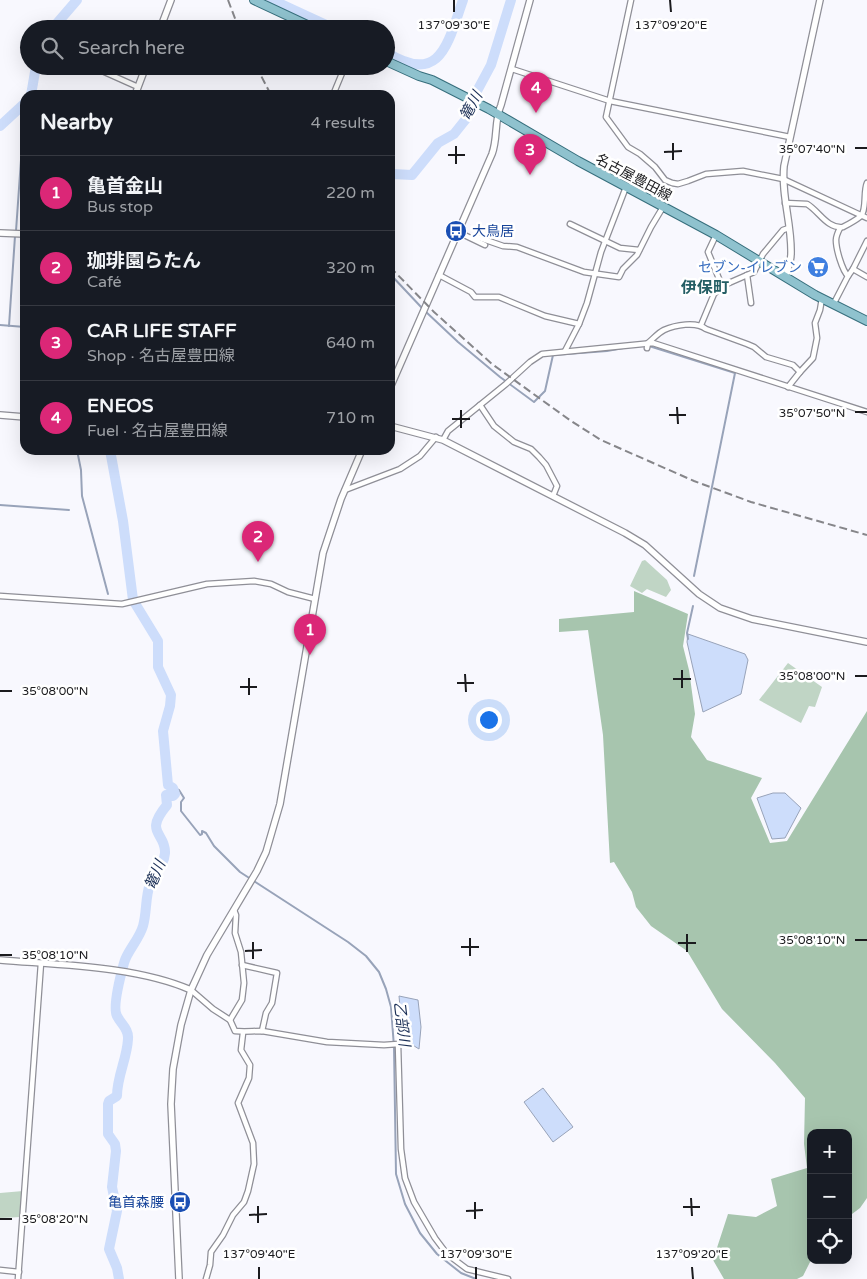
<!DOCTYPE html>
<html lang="en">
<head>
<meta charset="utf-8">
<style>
	:root { --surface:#171b24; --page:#242831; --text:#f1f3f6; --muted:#9ea1a6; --line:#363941; --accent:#db2777 }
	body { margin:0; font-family:"Varela Round","Noto Sans JP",sans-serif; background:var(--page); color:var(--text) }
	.controls { position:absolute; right:15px; bottom:15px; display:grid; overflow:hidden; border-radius:10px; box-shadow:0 5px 20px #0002 }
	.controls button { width:45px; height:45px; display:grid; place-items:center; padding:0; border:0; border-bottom:1px solid var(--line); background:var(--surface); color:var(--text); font:25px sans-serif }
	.you { position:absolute; left:488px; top:719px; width:18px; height:18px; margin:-12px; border:4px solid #fff; border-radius:50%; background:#1a73e8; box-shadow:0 0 0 8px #1a73e833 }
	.badge { display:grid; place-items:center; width:32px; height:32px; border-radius:50%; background:var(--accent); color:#fff; font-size:16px; font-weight:700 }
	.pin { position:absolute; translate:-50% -41px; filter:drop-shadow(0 1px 2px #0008) }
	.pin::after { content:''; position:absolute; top:26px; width:18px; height:15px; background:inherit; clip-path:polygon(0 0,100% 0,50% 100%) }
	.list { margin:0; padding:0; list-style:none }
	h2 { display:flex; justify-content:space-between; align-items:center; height:65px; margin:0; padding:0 20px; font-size:21px }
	h2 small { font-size:16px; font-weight:400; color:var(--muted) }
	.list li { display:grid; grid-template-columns:32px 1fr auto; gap:15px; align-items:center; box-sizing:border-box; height:75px; padding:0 20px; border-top:1px solid var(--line) }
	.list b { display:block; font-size:19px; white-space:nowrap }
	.list p { margin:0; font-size:16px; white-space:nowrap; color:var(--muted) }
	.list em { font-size:16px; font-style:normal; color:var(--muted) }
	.icon { flex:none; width:28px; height:28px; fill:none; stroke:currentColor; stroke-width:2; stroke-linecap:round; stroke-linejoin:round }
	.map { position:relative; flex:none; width:867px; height:1279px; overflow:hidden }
	.search { position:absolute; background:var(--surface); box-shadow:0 5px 20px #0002; left:20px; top:20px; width:375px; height:55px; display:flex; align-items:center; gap:12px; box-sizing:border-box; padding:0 18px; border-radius:28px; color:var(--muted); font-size:19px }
	.panel { position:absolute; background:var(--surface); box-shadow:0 5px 20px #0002; left:20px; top:90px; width:375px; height:365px; border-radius:15px }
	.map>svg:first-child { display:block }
	.green { fill:#c0d5c5 }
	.forest { fill:#a7c5ae }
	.water { fill:#cdddfb; stroke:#98a3b9 }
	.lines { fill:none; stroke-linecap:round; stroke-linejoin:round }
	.stream { stroke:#98a3b9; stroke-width:2 }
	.river { stroke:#cdddfb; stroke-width:10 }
	.minor-casing { stroke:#8f8f97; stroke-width:7 }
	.tertiary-casing { stroke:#8f8f97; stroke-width:8 }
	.primary-casing { stroke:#366e7c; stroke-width:10 }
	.minor { stroke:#fff; stroke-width:4.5 }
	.tertiary { stroke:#fff; stroke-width:5.5 }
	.primary { stroke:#8fc2ce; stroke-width:8 }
	.rail { stroke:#86868a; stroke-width:2; stroke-dasharray:8 4; stroke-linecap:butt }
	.ticks { fill:none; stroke:#1b1b1e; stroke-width:2 }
	.labels { text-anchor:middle; stroke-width:5; stroke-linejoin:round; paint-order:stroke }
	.street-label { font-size:14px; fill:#1b1b1e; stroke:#fff }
	.transit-label { font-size:14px; fill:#164399; stroke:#fff; text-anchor:start }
	.shop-label { font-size:14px; fill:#366cbe; stroke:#fff; text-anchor:end }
	.water-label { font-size:15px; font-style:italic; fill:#1a2e55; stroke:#fff }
	.quarter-label { font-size:16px; font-weight:bold; fill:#245e64; stroke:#fff }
	.ticks-label { font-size:12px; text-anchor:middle; fill:#1b1b1e; stroke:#fff; stroke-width:5; stroke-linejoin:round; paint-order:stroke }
</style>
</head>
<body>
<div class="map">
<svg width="867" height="1279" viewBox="0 0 867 1279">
	<rect width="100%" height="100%" fill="#f8f8fe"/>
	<g class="green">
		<path d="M645,560L667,580L671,590L666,597L647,589L642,593L630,586L642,561Z"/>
		<path d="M788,663L822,687L815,707L809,706L801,723L759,700Z"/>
		<path d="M23,1191L21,1217L0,1218V1193Z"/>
	</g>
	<path class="forest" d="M634,591L688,614L683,646L689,670L695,714L691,737L707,760L762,778L751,798L770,843L787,841L867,711V1198L860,1208L848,1217V1133H811V1260L803,1276L797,1279H724L713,1260L728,1214L756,1217L777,1206L771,1179L807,1168L804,1144L805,1098L775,1063L722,1009L687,951L651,926L636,907L632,892L614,862L610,863L603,735L588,630L559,632V619L634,612Z"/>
	<g class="water">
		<path d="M688,634L745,654L748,660L741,694L703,712L687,642Z"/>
		<path d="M773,793H785L801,808L785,838L772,839L757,798Z"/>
		<path d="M399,996L418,1000L421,1027L419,1049L403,1039Z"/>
		<path d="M543,1088L573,1127L553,1142L524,1102Z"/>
	</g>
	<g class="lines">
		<g class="stream">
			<path d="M16,231L25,103"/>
			<path d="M390,274L422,308"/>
			<path d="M425,311L458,342L500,377L534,402L545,391L553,355L607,351L629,347"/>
			<path d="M0,325L25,327"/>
			<path d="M9,326L15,236"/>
			<path d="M649,346L735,373L694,576"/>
			<path d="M77,450L81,470L82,496L108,594"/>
			<path d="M0,505L69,510"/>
			<path d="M688,639L687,633L693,606"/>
			<path d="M173,788L179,790L184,798L181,802V811L200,835L202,834V831L206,833L214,846L240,872L348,942L366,956L379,972L386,989L391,1007L394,1047L396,1174L405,1204L420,1233L437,1254L461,1273L476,1279"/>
		</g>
		<g class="river">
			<path d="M272,0L335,29"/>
			<path d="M52,29L77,0"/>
			<path d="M386,52C441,87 448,42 463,0"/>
			<path d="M31,95L36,66"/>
			<path d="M0,126L25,103"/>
			<path d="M390,176L393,174L412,175L438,143L454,134L466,119L477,91L491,65L511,0"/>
			<path d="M110,450L123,521L133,600L158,641V667L171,695L170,706L163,731L168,785L173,788L175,794L173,796L166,795L167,805C143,834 166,832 165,853C164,866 154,873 150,884C145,898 147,912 143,926C139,940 127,951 124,963C121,974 112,1007 117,1016C121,1024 129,1029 128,1039C127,1059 117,1076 117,1096L109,1101L108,1104V1134L115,1144L116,1151L112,1187L117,1211L109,1249L117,1268L119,1279"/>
		</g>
		<g class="minor-casing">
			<g id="minor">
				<path d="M631,0L606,117L628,147L640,154L655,167L665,180L672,183L678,184L688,181L706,174L743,171L783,179L867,218"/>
				<path d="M91,66L138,87"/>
				<path d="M512,69L610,101L790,137"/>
				<path d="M333,95L345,66"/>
				<path d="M785,203L807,204C819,211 827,229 843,227C849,224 856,220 861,216C867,209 863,192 867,183"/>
				<path d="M570,224L620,248L639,250"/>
				<path d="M840,228C838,232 836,236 836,240C836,249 842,270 848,276"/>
				<path d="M458,232L485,245"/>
				<path d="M716,235L708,252L722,286L754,272L763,254L783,230L789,228"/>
				<path d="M472,238H480L503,246L517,247L584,272L619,277L623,269L637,255L651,227L663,207"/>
				<path d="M853,269L867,277"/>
				<path d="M439,275L471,292L475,297H499L545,316L579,324"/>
				<path d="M747,275L751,303"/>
				<path d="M833,305L848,276L853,269L867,241"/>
				<path d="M701,325L714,294L722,286"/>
				<path d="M647,348L648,343C653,339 658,333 664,330C675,325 696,321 706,329L747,344L754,347L766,357L793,365L800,372L788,387"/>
				<path d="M565,351L579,324L587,303L601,252L626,187"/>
				<path d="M800,372L813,358L817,338L815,323L820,310L822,298"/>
				<path d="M480,405L494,426L514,442L531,449L539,457L546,465L557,486L553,496"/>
				<path d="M443,440L448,431L506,384L530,362L542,354L653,343L867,412"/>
				<path d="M345,490L400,469L420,456L436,437"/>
				<path d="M0,596L122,604L207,584L254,581L271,584L288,592L315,599"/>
				<path d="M242,965L277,973L272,1003L266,1013L262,1031"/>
				<path d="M191,990L213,1009L230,1020L235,1031C244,1032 252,1031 262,1031L327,1042L384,1045L398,1044L401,1149L405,1178L414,1202L435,1238L447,1254L467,1269L508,1279"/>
				<path d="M230,1020L242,1000L244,983L241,952L235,933L236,915L234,910"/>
				<path d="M0,1270L19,1272"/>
				<path d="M18,1279L41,963"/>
				<path d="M206,1279L210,1265L211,1252L223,1235L233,1215L244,1202L248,1191L254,1164L253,1143L238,1103L249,1078L250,1065L241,1050L243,1033"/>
			</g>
		</g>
		<g class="tertiary-casing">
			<g id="tertiary">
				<path d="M160,29L171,0"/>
				<path d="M135,95L146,66"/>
				<path d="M0,233L25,234"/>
				<path d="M785,277C788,269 791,262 791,254C792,224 781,196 784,166L820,0"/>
				<path d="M390,388L492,154C498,138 494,121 501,105L530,0"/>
				<path d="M0,415L25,417"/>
				<path d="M390,426L443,440L625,533L645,545L699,594L720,608L752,619L867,642"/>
				<path d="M0,960C60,965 136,966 191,990"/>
				<path d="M179,1279L171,1104L173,1069L181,1025L191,990L207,955L257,871L266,852L280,804L323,553L341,499L362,450"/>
			</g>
		</g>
		<g class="primary-casing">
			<g id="primary">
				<path d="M254,0L316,29"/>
				<path d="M386,61L419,76L432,80L489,109L578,161L716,235L815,295L867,321"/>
			</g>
		</g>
		<use href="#minor" class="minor"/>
		<use href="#tertiary" class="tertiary"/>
		<use href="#primary" class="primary"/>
		<g class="rail">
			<path d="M228,0L239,29"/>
			<path d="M256,66L271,95"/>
			<path d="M390,267L434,312L492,364L571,421L601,440L694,481L751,502L867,535"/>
		</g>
	</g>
	<path class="ticks" d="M454,0V12M670,0L671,12M673,143V160M456,146V164M855,148H867M664,152L682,151M448,155H465M677,407L678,424M461,410V428M855,412H867M669,415H686M452,419H470M682,670V688M465,674L466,692M855,676H867M249,678V695M673,679H691M457,683H474M240,687H257M0,691H12M687,934V952M470,938V956M855,940H867M253,942V959M678,943H696M461,947H479M245,951L262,950M0,955H12M691,1198L692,1216M475,1202V1219M258,1206V1223M683,1207H700M466,1211L483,1210M249,1215L267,1214M0,1219H12M259,1267V1279M476,1267V1279M692,1267L693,1279"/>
	<defs>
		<g id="bus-disc" transform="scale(1.125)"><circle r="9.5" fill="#1a4fb4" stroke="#fff"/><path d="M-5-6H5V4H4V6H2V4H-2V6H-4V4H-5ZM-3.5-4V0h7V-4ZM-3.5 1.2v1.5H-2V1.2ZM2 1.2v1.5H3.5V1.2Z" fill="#fff"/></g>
		<g id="supermarket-disc" transform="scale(1.125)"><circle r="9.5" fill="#3f7fe0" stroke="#fff"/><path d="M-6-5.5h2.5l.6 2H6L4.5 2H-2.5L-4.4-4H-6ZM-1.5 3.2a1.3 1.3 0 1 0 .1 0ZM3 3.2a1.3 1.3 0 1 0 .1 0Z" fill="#fff"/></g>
	</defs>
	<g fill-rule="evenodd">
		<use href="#bus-disc" x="456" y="231"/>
		<use href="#supermarket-disc" x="818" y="267"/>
		<use href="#bus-disc" x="180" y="1202"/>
	</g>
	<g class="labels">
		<g class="street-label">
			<text transform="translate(634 177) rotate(28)" y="5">名古屋豊田線</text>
		</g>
		<g class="transit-label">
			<text x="472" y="236">大鳥居</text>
			<text x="164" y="1207" text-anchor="end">亀首森腰</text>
		</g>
		<g class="shop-label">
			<text x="802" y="272">セブン-イレブン</text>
		</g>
		<g class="water-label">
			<text transform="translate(471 106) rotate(-62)" y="5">篭川</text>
			<text transform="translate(155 875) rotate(-67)" y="5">篭川</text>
			<text transform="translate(402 1024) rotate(83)" y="5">乙部川</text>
		</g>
		<g class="quarter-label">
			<text x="705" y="293">伊保町</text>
		</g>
	</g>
	<g class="ticks-label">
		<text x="454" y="29">137°09'30"E</text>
		<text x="671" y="29">137°09'20"E</text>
		<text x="812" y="153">35°07'40"N</text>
		<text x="812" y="417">35°07'50"N</text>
		<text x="812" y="680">35°08'00"N</text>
		<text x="55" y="695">35°08'00"N</text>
		<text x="812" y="944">35°08'10"N</text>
		<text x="55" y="959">35°08'10"N</text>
		<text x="55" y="1223">35°08'20"N</text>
		<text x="259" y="1258">137°09'40"E</text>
		<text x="476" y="1258">137°09'30"E</text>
		<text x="692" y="1258">137°09'20"E</text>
	</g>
</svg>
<div class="controls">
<button>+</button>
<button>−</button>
<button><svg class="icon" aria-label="locate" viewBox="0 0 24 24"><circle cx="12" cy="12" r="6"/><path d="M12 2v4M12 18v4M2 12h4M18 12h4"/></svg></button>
</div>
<div class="you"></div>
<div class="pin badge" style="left:310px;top:655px">1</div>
<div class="pin badge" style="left:258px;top:562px">2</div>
<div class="pin badge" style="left:530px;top:175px">3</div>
<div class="pin badge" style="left:536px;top:113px">4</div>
<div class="search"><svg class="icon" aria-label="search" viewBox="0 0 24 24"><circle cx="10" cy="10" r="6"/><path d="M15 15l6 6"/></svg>Search here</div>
<section class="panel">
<h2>Nearby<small>4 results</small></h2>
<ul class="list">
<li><span class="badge">1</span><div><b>亀首金山</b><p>Bus stop</p></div><em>220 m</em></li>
<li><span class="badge">2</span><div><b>珈琲園らたん</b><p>Café</p></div><em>320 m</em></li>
<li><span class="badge">3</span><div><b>CAR LIFE STAFF</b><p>Shop · 名古屋豊田線</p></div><em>640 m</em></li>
<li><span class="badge">4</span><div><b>ENEOS</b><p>Fuel · 名古屋豊田線</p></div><em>710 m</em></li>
</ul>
</section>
</div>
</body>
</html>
